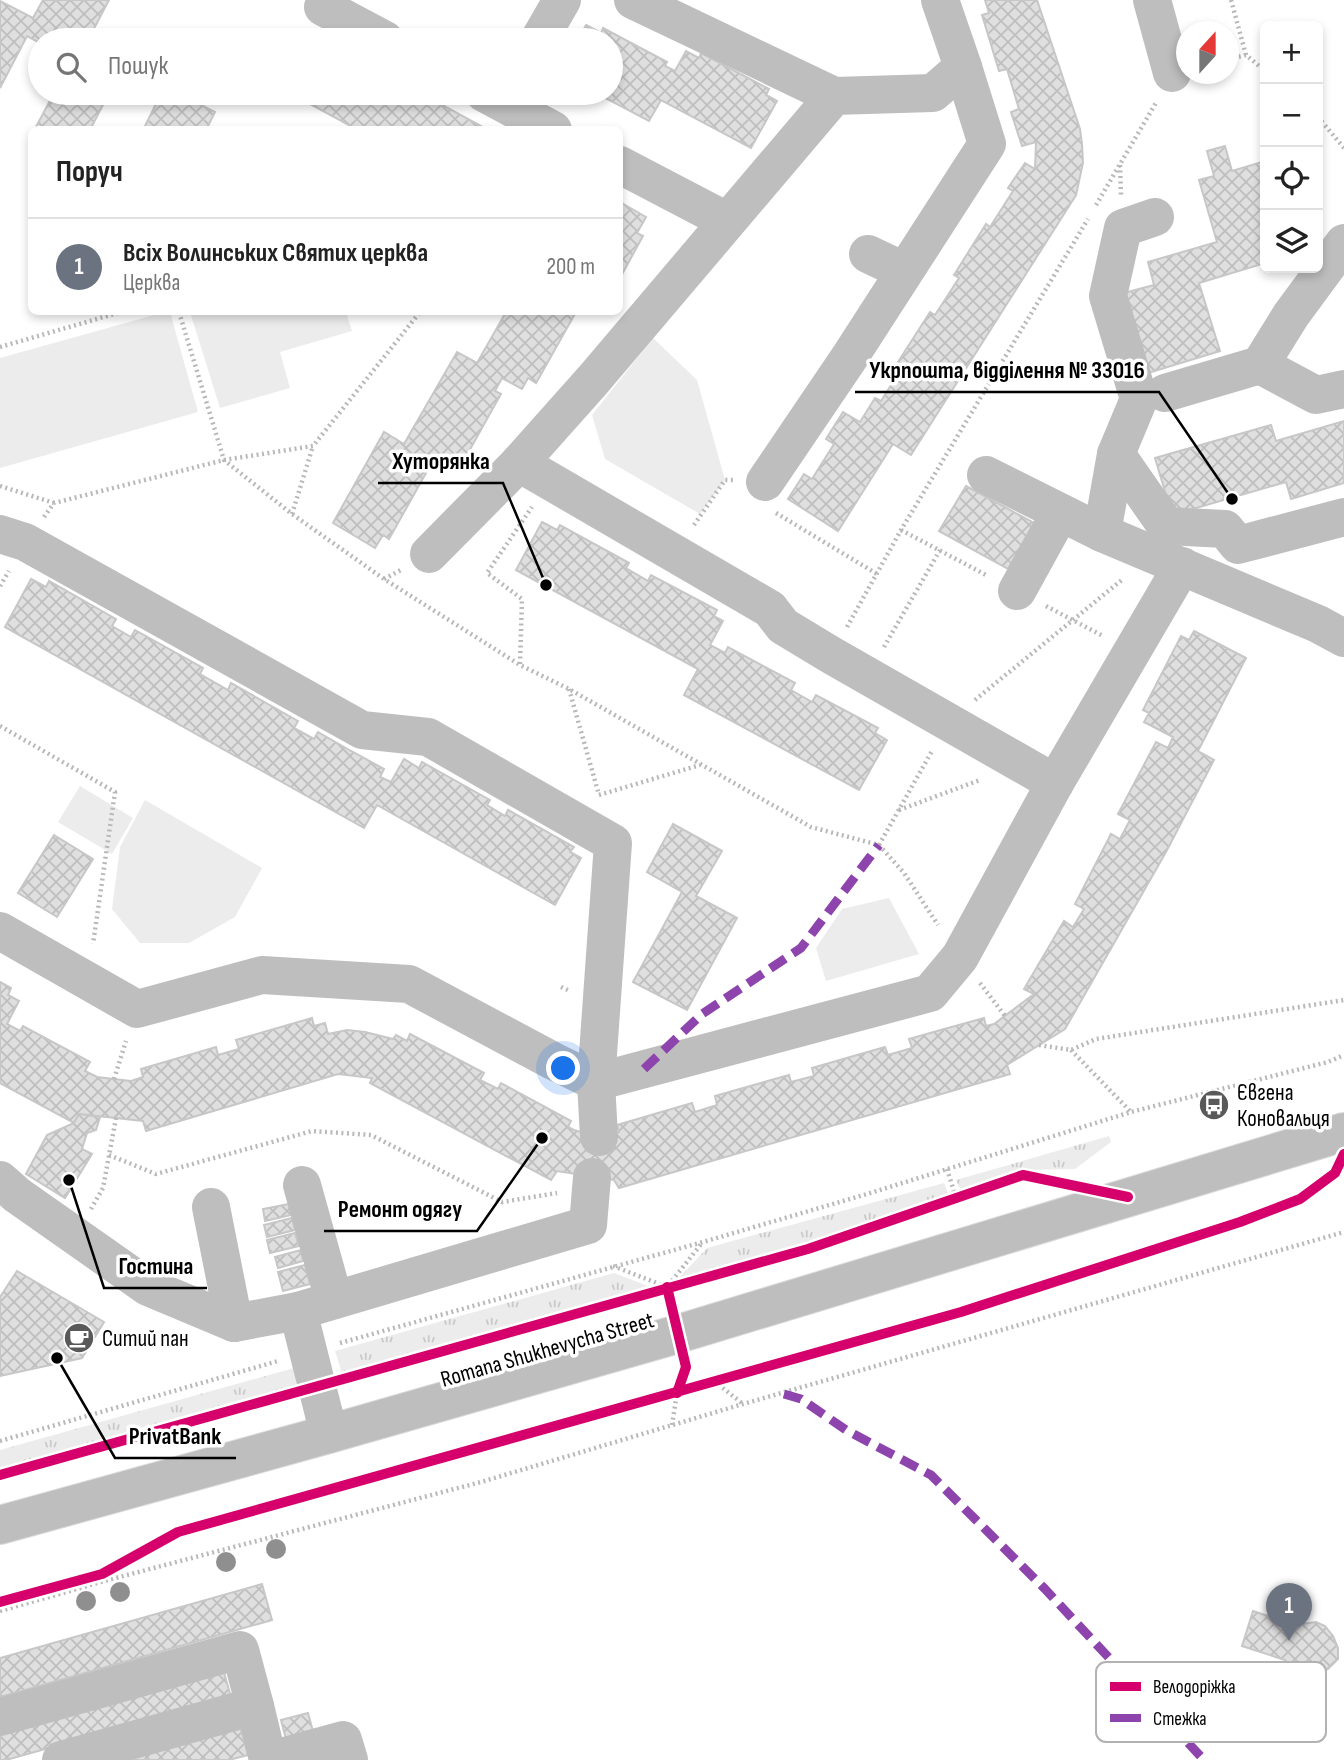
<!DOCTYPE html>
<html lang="uk">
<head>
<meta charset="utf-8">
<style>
	:root { --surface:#fff; --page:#f6f6f6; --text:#222; --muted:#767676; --line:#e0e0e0; --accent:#111827 }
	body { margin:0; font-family:"Sofia Sans Condensed",sans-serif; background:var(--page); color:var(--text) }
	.controls { position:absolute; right:21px; top:21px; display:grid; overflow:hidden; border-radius:10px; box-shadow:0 4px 10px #0003 }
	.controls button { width:63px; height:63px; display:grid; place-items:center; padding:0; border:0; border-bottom:2px solid var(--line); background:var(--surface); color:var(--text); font:35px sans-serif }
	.compass { position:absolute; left:1176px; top:21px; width:63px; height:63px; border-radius:50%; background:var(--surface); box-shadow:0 4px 10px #0003; rotate:21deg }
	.you { position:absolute; left:564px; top:1069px; width:24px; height:24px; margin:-18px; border:5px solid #fff; border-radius:50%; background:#1a73e8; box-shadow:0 0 0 10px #1a73e833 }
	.badge { display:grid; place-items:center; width:46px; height:46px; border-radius:50%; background:var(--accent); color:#fff; font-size:23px; font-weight:700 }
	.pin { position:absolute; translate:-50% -58px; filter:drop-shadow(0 2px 4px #0008) }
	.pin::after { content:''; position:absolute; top:37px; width:24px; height:21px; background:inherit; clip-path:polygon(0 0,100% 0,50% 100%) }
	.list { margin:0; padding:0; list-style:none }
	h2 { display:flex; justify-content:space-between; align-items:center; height:91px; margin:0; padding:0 28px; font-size:30px }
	h2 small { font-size:23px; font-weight:400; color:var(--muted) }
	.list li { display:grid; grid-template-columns:46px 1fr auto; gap:21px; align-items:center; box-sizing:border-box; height:98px; padding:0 28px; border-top:2px solid var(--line) }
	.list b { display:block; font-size:26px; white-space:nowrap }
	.list p { margin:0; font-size:23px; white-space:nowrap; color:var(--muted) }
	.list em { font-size:23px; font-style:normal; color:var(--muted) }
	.icon { flex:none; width:38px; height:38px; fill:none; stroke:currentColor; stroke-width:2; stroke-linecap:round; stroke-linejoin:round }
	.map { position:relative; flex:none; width:1344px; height:1760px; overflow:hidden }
	.search { position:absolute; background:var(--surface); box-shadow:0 4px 10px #0003; left:28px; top:28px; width:595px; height:77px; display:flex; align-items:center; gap:18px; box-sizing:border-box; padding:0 24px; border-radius:38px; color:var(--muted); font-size:26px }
	.panel { position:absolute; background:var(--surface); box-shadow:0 4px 10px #0003; left:28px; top:126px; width:595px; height:189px; border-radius:10px }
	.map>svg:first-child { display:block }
	.grass { fill:url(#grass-tufts) }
	.green { fill:#ececec }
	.building { fill:url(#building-cross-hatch); stroke:#c7c7c7; stroke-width:2 }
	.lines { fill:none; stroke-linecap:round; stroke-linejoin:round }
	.major-casing { stroke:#dbdbdb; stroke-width:40 }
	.path { stroke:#b9b9b9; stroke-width:4.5; stroke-dasharray:2 3.5; stroke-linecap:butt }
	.minor { stroke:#bebebe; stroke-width:38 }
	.major { stroke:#bebebe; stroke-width:38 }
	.quiet { stroke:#8e44ad; stroke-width:9; stroke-dasharray:18 9; stroke-linecap:butt }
	.cycleway-casing { stroke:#fff; stroke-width:15 }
	.cycleway { stroke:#d6006c; stroke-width:10 }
	.tree { fill:#8f8f8f }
	.labels { text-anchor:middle; stroke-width:7; stroke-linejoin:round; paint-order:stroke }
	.poi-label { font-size:23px; fill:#000; stroke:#fff; text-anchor:start }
	.street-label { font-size:23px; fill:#000; stroke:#fff }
	.key { fill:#fff; stroke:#b2b2b2; stroke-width:2 }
	.key-label { font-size:19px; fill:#000 }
	.leader { fill:none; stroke:#000; stroke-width:2.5 }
	.callout-dot { fill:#000; stroke:#fff; stroke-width:2.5 }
	.callout-label { font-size:24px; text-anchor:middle; font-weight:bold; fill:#000; stroke:#fff; stroke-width:7; stroke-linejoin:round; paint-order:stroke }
</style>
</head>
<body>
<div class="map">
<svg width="1344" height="1760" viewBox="0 0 1344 1760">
	<defs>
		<pattern id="grass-tufts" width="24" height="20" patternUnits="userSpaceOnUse" patternTransform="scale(1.75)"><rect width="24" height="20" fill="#ececec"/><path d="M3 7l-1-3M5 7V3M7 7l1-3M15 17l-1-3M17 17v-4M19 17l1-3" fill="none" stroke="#c9c9c9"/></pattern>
		<pattern id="building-cross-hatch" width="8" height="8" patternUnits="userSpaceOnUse" patternTransform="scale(1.75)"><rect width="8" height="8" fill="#dfdfdf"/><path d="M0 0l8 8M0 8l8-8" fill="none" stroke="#bebebe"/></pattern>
	</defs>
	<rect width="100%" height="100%" fill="#fff"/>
	<g class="grass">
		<path d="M1109,1136L1111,1142L1075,1169L1022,1170L961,1191L956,1180Z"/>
		<path d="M944,1183L949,1195L809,1244L677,1280L707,1248Z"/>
		<path d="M614,1273L653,1288L342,1373L335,1351Z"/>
		<path d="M294,1368L297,1387L0,1468V1450Z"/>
	</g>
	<g class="green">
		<path d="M165,312H170L198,412L0,468V358Z"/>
		<path d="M190,312H346L352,331L280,352L290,388L220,408Z"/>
		<path d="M653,338L697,380L725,480L700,514L605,459L592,415Z"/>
		<path d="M80,786L133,818L112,854L58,822Z"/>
		<path d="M145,800L262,868L235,917L189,943H140L112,909L120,847Z"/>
		<path d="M889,898L919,954L826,981L816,948L842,909Z"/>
	</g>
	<g class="building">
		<path d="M43,0H109L88,40H40V43L27,36L0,88V1L33,18Z"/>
		<path d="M985,0H1037L1080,129L1082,144L1083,163L1076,195L911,455L893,444L838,531L788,499L804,474L812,479L834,444L826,439L843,412L860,422L875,398L881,401L903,366L898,362L930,312L935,315L959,278L954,275L986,224L990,227L1013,191L1008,188L1025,163L1035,169L1036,142L1022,146L1011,112L1019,109L1007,69L999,71L982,15L989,13Z"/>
		<path d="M586,25L601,33L603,28L667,62L665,66L675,71L686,51L699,58L701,53L769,89L766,95L777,101L751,148L661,100L649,121L596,93H611V40H578Z"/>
		<path d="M54,93H109L90,130H41L36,127Z"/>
		<path d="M135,93H177L215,112L206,130H143L156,104Z"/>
		<path d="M297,93H404L424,104L428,97L488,130H358L295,96Z"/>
		<path d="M1225,146L1232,171L1265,161V263L1199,283L1220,351L1148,373L1124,293L1154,285L1148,262L1217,242L1199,180L1214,176L1207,151Z"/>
		<path d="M620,202L646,217L637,233L643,236L620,278Z"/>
		<path d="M506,312H576L536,383L528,378L522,389L502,378L495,391L501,394L463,462L455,458L449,469L428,457L421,470L426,473L389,539L383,535L375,548L333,523L384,432L404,444L457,352L477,363Z"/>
		<path d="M1344,421V483L1291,499L1286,482L1172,515L1155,458L1271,425L1276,441Z"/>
		<path d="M966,486L1034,523L1008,569L939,531Z"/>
		<path d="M542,522L557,530L560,525L629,563L626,568L648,581L651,575L717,610L714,616L723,621L710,645L725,653L728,647L795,683L791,690L812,702L816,695L878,728L875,733L887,740L859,790L684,695L698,669L516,570Z"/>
		<path d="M31,579L46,587L49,581L116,619L112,626L131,637L135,630L203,668L200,674L228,690L231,683L298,721L294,728L314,739L318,732L351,751L384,769L380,777L391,782L404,759L419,768L422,762L490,800L487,805L505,816L508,810L574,847L570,852L581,858L555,905L377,805L364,828L5,627Z"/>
		<path d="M1194,631L1246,658L1198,751L1214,760L1166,852L1065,1029L1007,1065L1010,1074L619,1188L614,1180L557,1171L551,1180L370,1083L372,1078L338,1074L146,1131L143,1121L79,1114L74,1123L0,1083V982L11,988L8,995L19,1001L7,1024L20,1031L23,1026L90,1062L85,1071L97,1077L131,1081L143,1077L141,1069L216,1047L218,1055L239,1049L236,1040L312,1018L314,1026L325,1023L328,1034L347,1030L365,1032L393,1039L396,1035L407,1041L410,1034L484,1073L480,1080L498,1089L501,1083L571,1121L568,1127L574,1130L599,1137L619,1132L617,1125L692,1103L695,1112L717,1105L715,1096L789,1075L791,1082L814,1076L812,1068L885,1047L888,1055L912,1048L909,1039L948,1028L984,1018L986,1026L994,1024L1034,994L1024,989L1064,921L1073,927L1084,909L1075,904L1111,834L1120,839L1130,820L1118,814L1156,742L1168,748L1173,737L1144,722L1149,713L1143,710L1181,636L1189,640Z"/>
		<path d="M673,824L722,851L696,896L737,918L687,1010L633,982L682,892L647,872Z"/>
		<path d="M54,835L93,859L57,917L18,893Z"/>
		<path d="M79,1114L100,1117L96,1130L87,1133L82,1149L92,1154L65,1198L26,1174L47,1135L74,1123Z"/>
		<path d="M289,1204L291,1215L265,1221L263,1209Z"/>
		<path d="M292,1218L295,1230L267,1237L264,1225Z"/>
		<path d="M295,1233L299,1246L270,1253L267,1240Z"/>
		<path d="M301,1250L303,1261L278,1268L275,1257Z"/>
		<path d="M305,1265L310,1284L283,1291L278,1272Z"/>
		<path d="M17,1271L104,1322L82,1358L0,1376V1297Z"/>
		<path d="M262,1584L272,1620L0,1697V1658Z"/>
		<path d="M1253,1611L1295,1625L1316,1622L1325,1626L1333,1636L1338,1648V1659L1328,1669L1317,1675H1305L1293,1669L1285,1660L1242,1646Z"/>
		<path d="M223,1669L231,1697L6,1760H0V1732Z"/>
		<path d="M308,1713L314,1735L287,1743L281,1720Z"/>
		<path d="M239,1722L248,1755L229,1760H104Z"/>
	</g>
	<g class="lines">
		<g class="major-casing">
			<path id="major" d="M0,1525L329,1434L678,1334L1344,1132"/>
		</g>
		<g class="path">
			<path d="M1231,0L1246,55"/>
			<path d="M1228,59L1246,55L1265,71"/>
			<path d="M1318,117L1344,148"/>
			<path d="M1120,165L1121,195"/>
			<path d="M1096,205L1157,101"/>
			<path d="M179,312L224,460L292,514L384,579L520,665L569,689L811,827L879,845L904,873L938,925"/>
			<path d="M0,347L121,312"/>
			<path d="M0,486L54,503"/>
			<path d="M776,513L877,574"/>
			<path d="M292,514L313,446"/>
			<path d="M44,517L54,503L224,460L313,446L420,312"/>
			<path d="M694,525L725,480H734"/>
			<path d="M901,530L988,576"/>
			<path d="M384,579L401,570"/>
			<path d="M0,586L9,571"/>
			<path d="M1046,606L1103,636"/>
			<path d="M847,627L901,530L1088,219"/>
			<path d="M884,647L940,550"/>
			<path d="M520,664L522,599L487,573L532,507"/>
			<path d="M569,689L599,795"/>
			<path d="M975,700L1123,579"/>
			<path d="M0,726L115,792L93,944"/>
			<path d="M599,795L700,765"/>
			<path d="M899,810L980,780"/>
			<path d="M879,845L932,751"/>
			<path d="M980,983L1005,1016"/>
			<path d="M561,987L570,991"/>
			<path d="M1039,1045L1071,1050L1096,1039L1344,1000"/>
			<path d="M1071,1050L1131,1112"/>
			<path d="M114,1079L126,1041"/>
			<path d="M109,1155L156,1174L312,1131L371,1135L502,1202L557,1193"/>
			<path d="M947,1169L956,1198"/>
			<path d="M91,1209L103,1188L116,1118"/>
			<path d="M613,1266L667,1287L702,1243"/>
			<path d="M340,1343L703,1242L867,1194L1131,1112L1328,1062L1344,1055"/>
			<path d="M714,1381L743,1404"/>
			<path d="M672,1425L677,1393"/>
			<path d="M0,1441L278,1361"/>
			<path d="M0,1611L108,1580L481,1482L743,1404L1344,1232"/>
		</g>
		<g class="minor">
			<path d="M633,0L834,96"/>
			<path d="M940,0L963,67L933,93L834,96L593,380L519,463L770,609L783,626L831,655L1055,783"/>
			<path d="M1152,0L1172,73"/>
			<path d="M323,7L385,40"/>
			<path d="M539,40L562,0"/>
			<path d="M484,93L553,130"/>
			<path d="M620,165L727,221"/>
			<path d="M1155,217L1123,228L1108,296L1139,399L1116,454L1102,533L1318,624L1344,638"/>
			<path d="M868,254L904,271"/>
			<path d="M1260,365L1316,395L1344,389"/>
			<path d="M1165,393L1260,365L1291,315L1344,243"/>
			<path d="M1116,454L1166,526L1225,529L1238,545L1344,517"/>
			<path d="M986,475L1102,533"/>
			<path d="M765,482L849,358L987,144L963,67"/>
			<path d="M0,534L25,542L362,730L428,737L613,843L596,1082L599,1137"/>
			<path d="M429,554L519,463"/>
			<path d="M1017,591L1060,513"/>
			<path d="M0,931L137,1009L262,975L409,984L555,1062L596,1082L930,993L960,957L1055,783L1182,566"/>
			<path d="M0,1180L17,1195L148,1287L234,1323L298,1311"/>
			<path d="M302,1185L334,1300"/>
			<path d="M211,1207L234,1323"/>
			<path d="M329,1434L298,1311L588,1225L592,1177"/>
			<path d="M0,1717L240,1650L255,1706"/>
			<path d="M61,1760L255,1706L268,1760"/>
			<path d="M270,1760L343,1740L349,1760"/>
		</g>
		<use href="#major" class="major"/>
		<g class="quiet">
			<path d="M644,1069L702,1014L801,948L879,845"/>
			<path d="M784,1394L801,1399L846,1430L931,1475L1045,1589L1204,1760"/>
		</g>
		<g class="cycleway-casing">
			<g id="cycleway">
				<path d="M667,1287L686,1367L677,1393"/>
				<path d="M0,1475L808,1249L1023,1175L1128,1197"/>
				<path d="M0,1602L102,1574L178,1532L961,1312L1240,1222L1300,1199L1335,1173L1344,1154"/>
			</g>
		</g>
		<use href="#cycleway" class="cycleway"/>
	</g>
	<g class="tree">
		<circle cx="276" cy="1549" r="10"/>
		<circle cx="226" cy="1562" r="10"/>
		<circle cx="120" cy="1592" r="10"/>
		<circle cx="86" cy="1601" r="10"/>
	</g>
	<defs>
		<g id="bus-disc" transform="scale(1.575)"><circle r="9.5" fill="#595959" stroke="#fff"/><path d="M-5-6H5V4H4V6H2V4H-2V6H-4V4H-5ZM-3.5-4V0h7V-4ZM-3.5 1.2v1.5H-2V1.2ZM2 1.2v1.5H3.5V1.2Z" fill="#fff"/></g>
		<g id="cafe-disc" transform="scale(1.575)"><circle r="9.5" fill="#595959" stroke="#fff"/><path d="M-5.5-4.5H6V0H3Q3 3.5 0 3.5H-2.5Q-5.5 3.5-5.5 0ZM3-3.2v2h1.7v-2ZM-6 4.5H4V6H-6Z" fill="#fff"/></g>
	</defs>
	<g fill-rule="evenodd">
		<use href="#bus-disc" x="1214" y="1105"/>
		<use href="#cafe-disc" x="79" y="1338"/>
	</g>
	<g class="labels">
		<g class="poi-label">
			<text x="1237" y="1100">Євгена<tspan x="1237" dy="26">Коновальця</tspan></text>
			<text x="102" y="1346">Ситий пан</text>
		</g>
		<g class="street-label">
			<text transform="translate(547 1349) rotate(-16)" y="8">Romana Shukhevycha Street</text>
		</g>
	</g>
	<rect x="1096" y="1662" width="230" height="80" rx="10" class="key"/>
	<rect x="1110" y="1682" width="31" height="9" fill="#d6006c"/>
	<rect x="1110" y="1714" width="31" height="8" fill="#8e44ad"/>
	<g class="key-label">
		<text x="1153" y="1693">Велодоріжка</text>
		<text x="1153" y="1725">Стежка</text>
	</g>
	<path class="leader" d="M1232 499L1159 392H855M546 585L503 483H378M542 1138L477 1231H324M69 1180L104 1288H207M57 1358L115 1458H236"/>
	<g class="callout-dot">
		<circle cx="1232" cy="499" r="7"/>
		<circle cx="546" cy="585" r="7"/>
		<circle cx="542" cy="1138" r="7"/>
		<circle cx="69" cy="1180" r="7"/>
		<circle cx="57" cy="1358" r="7"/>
	</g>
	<g class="callout-label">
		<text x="1007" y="378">Укрпошта, відділення № 33016</text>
		<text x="441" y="469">Хуторянка</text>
		<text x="400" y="1217">Ремонт одягу</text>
		<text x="156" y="1274">Гостина</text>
		<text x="175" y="1444">PrivatBank</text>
	</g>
</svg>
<div class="controls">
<button>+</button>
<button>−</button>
<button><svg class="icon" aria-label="locate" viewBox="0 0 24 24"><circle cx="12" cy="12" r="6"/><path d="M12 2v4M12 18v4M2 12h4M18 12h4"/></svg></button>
<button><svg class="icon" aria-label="layers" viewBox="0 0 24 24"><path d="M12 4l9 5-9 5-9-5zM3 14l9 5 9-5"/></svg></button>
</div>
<svg class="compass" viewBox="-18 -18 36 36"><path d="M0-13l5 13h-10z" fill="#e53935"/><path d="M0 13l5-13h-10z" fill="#767676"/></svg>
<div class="you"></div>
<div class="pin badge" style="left:1289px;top:1641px;background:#6b7280">1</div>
<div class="search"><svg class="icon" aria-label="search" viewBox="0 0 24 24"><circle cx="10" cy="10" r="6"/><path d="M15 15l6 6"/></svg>Пошук</div>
<section class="panel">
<h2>Поруч<small></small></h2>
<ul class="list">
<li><span class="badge" style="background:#6b7280">1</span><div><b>Всіх Волинських Святих церква</b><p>Церква</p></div><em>200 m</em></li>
</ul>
</section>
</div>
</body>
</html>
